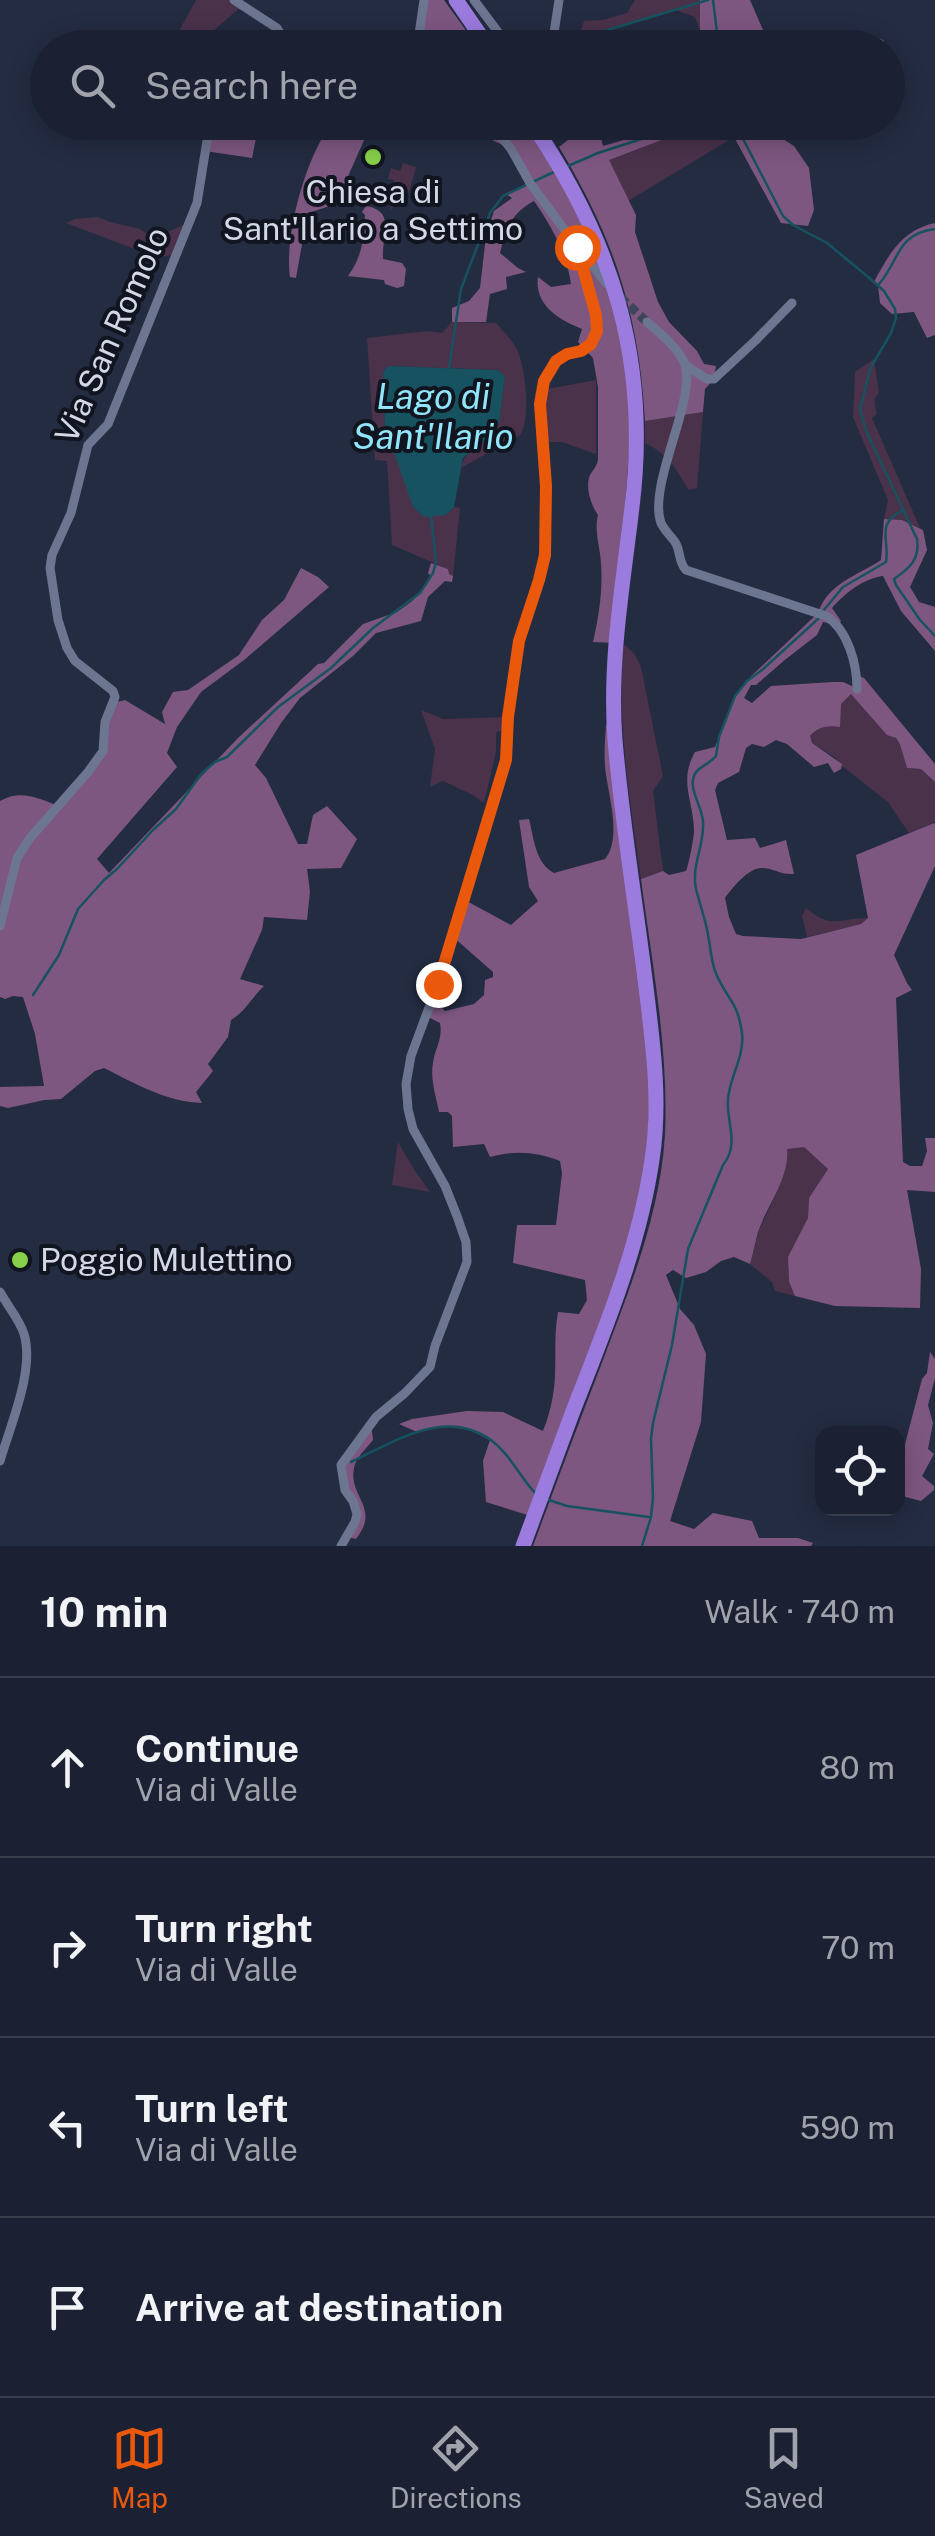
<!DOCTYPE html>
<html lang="en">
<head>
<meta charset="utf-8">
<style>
	:root { --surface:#1b2132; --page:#24293a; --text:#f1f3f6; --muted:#a0a3ac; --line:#393e4d; --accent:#ea580c }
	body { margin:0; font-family:"Public Sans",sans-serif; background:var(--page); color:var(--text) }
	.controls { position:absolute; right:30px; bottom:30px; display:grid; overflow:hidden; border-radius:20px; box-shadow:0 5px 25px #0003 }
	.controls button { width:90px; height:90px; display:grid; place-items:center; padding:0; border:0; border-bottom:2px solid var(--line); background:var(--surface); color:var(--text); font:50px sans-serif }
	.stop { position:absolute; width:30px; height:30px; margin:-22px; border:8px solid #ea580c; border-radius:50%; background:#fff }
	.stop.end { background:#ea580c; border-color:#fff; box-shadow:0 2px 10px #0008 }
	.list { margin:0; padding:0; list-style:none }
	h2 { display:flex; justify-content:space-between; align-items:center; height:130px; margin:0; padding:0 40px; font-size:42px }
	h2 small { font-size:32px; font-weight:400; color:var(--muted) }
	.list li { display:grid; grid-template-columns:65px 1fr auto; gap:30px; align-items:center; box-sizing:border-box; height:180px; padding:0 40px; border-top:2px solid var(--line) }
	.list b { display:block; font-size:38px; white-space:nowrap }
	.list p { margin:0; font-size:32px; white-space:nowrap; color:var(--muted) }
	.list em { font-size:32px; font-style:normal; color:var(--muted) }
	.icon { flex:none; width:55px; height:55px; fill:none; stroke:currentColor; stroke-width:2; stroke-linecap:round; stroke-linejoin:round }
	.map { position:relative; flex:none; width:935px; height:1546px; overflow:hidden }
	.search { position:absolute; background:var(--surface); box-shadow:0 5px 25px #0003; left:30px; right:30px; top:30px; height:110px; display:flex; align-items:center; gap:25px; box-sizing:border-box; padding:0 35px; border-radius:55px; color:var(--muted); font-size:38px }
	.sheet { height:850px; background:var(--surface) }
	nav { display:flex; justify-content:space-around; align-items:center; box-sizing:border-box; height:140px; border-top:2px solid var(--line); background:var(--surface); font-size:28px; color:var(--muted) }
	nav a { display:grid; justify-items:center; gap:5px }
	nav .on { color:var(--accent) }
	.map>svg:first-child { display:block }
	.green { fill:#4a324b }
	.forest { fill:#7e5781 }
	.water { fill:#16525f }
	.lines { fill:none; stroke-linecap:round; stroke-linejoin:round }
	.stream { stroke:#16525f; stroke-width:2.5 }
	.street-tunnel { stroke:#3e465b; stroke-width:9; stroke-dasharray:9 4.5; stroke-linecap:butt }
	.street { stroke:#6d7691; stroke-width:9 }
	.highway { stroke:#9b7bde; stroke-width:15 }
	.route { stroke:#ea580c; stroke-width:12 }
	.poi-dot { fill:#87cf4a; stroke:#11151f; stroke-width:4 }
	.labels { text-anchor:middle; stroke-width:8; stroke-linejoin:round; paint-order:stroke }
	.poi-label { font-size:32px; fill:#d3d8e7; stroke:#11151f }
	.street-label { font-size:32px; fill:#d3d8e7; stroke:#11151f }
	.water-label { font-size:35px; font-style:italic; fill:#90e5fa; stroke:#11151f }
</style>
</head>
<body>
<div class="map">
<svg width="935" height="1546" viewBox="0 0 935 1546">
	<rect width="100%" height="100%" fill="#242c42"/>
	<g class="green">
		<path d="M196,0H234L242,6L214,30L209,47H191L174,40Z"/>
		<path d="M635,0H700V31L695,17L676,10L578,38L584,21L603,20L627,13Z"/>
		<path d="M706,123H729L734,137L628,201L608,159Z"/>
		<path d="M403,163L416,167L409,192L390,210L394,180L388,179L391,168L400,171Z"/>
		<path d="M98,217L110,222L140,229L151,237L158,236L188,223L175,255L156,257L66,223L75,219Z"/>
		<path d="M452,322L496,323C503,331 511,339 516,348C526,365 531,420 520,435L461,468C464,450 483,447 492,432C502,415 502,396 505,377L497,370L389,366L383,372L385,427L401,470L446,515L454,507L460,508L453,576L449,574L448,569L392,545L387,461L375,460L367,338L427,331L442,333Z"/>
		<path d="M874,359L879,393C872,399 875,406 877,414L872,418L920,528L902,520L884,519L888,500L853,417L855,372Z"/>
		<path d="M596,380V454L562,442H543L542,390Z"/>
		<path d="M703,412L697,488L689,490C674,467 672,457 645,443V421Z"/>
		<path d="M623,644L634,653L641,667L663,776L653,791L663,871L641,879C630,802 617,722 623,644Z"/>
		<path d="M851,694L901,744L907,768L921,769L935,782V822L909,833L888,802L842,766L836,758L812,743L810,736C816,727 826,726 836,726L841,704Z"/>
		<path d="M421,710L443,719L508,717L507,730L496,732V752L484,803L475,796L443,781L430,787L435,749Z"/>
		<path d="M806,908C831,930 839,918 868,918L861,924L807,937L802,916Z"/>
		<path d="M398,1142L415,1171L430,1192L392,1185Z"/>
		<path d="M798,1146L804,1147L828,1169L809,1198L808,1218L788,1269L795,1296L775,1291L772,1282L750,1264L759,1230L777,1192L787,1149Z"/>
	</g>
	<g class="forest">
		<path d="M424,0H444L478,47L417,48Z"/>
		<path d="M700,0H750L763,30L881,39L884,41V47H822L808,43L806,48L713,47V44L700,31Z"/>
		<path d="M210,123H259L252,158L205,151Z"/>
		<path d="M332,123H381L365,138L345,183L346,201L311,212L306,222L296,278L290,277C284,235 306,156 332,123Z"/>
		<path d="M480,123H531L594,231L634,385L615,643L593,642C599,615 603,590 601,563C600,546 594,532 598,515C591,505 585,487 590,475C593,470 597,466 598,460V387L593,358L578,342L582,329C559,320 534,305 538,277L551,287L571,284C567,254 551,225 534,201C511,213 506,229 500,253L518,268L526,272L506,277L507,289L490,294L486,322H452V308L469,301L480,288L486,236L494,211L512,198L506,194L530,183L511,149L488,138Z"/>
		<path d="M590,123H597L603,146L665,128L669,123H706L609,160L636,215L635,232L658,302L669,322L697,351L704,364L716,366L714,379L705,389L703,412L645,421C639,314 614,238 559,147Z"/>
		<path d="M729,123H780L783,139L794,146L809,168L814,210L808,226L781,223L734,137Z"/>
		<path d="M366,206C397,211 381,237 383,259L402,263L406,269L404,286L397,288L385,284L384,280L348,276C362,257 364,239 365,215L362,212Z"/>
		<path d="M935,223V335L927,338L914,312L892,314L880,303L878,285L874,282C889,254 902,230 935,223Z"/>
		<path d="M884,519L902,520L923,530L927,550L910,587L919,602L935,607V651L901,611L883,576C864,578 844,594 832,608L841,621L839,625L823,622L817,635L786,659L756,685H751L744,698L752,703L771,686L832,682H843L856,688V675L864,678L935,764V782L921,769L907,768L900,744L896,738L887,735L851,694L841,704L840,727C829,725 817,727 810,736L812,743L842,764L841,769L834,773L828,763L814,767L787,744L776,740L764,747L752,744L746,748L739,772L718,783L715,790L727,840L755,838L760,848L786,840L794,874C780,875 774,868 762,868C748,868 733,887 725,898L729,917L736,934L743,936L801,939L861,924L868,918L856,855L934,823L935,825V866L894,955L907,983L912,990L896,998L903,1162L910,1166H922L927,1151L925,1138H935V1192L907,1190L921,1269L920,1308L835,1306L795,1296L789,1281L788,1257L808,1218L809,1198L828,1169L804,1147L787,1149C790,1177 767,1206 758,1232C755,1243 753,1254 750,1264L734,1257L721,1261L706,1272L686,1278L673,1270L666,1275L680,1309L694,1325L706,1354L701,1422L670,1521L694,1529L713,1513L752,1521L759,1538H798L813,1543L811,1546H533C555,1487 577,1427 600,1368C628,1293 660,1216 665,1135C669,1052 652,962 641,879L663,871L669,875L686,871C689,864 694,837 694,831C694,801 678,782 695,752L715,747L733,701L745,682L818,613C828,583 857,576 881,560Z"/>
		<path d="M431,563L448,569L449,574L453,576L452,582L445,581L428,597L421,621L376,633L353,656L300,698L281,723L255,765L266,778L298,844H307L313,815L327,806L357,839L341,868L307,869L310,892L307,920L264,917L262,930L240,979L264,986C251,998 246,1011 231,1020L228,1037L208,1064L213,1071L196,1092L202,1103C167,1102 134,1083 104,1068L95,1071L61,1099L44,1100L8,1108L0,1106V1087L44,1086L35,1034L23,997L13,996L5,999L0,997V801C20,789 38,798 59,806L103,751L113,703L125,700L165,724L162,712L173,692L188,690L239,655L262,620L284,600L301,568L318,577L329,587L244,660L201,692L177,727L167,753L177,767L97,859L109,873L238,738L318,664L324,663L363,624L397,612L411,602L420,593L431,576L428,573Z"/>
		<path d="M614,720L652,1032L645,1203L534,1517L486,1502L483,1461L490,1440L470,1430L445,1426L417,1432L399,1424L412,1419L467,1411L503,1412L543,1431C550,1413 554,1396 555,1376C556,1354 554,1333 558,1312L579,1314L587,1300L585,1280L513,1263L517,1225H556L562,1173L560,1161C537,1152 514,1150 490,1157L484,1144L453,1147L452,1116L448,1112H439C436,1096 430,1079 433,1063C435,1048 443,1039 440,1023L426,1016L433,999L445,1011L474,1004L484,995L485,980L493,977V972L452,936L463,899L511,925L538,901L529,887L519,820L529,819C534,838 535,863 554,873L605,859C623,837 607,792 605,766C604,752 605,739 606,725Z"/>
		<path d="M930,1352L935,1359V1378L928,1405L933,1423L928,1449L934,1454L922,1476L934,1486V1490L921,1501L902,1496L898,1499V1458L903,1452L922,1379L927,1373Z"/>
		<path d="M368,1427L372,1431L373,1440C366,1449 356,1457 354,1468C348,1497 381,1507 356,1539L347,1537L355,1522L353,1501L342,1465Z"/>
	</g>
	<path class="water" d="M388,366L497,370L505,376L499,423L491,435L463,458L454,507L446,515L424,517L413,507L385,427L383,372Z"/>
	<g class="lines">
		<g class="stream">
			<path d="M713,0L719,48"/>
			<path d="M557,45L708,0"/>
			<path d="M737,122L741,135L783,216L793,225L827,243L867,276L884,291L895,309L896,318L891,333L870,369L860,410L867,433L917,539C920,559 910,568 894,579L896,585L920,620L935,636"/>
			<path d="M568,166L598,153L694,122"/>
			<path d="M879,284C900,260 896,234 935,229"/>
			<path d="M449,368L461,289L490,213L503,196L556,171"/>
			<path d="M823,611L843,587L886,562C890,540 875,524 902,511"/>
			<path d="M33,995L59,955L78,909L104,880L117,869L153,830L176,809L202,773L215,762L227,757L278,707L331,668L373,628L420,593L433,573L436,562L431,515"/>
			<path d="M351,1462C394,1442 445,1407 491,1440C511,1455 520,1478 537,1495"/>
			<path d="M549,1500L567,1506L649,1517"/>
			<path d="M642,1546L651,1517L653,1498L651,1439L653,1423L672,1345L688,1249L723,1165C738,1146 729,1129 728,1107C726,1082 745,1059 742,1033C738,1001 725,997 715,971C710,956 710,940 706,925C703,913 699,901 696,889C691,865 705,844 703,821C702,805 684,784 698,770C704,765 711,762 716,756L719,737L735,696L747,681L762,670L819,618"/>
		</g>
		<path class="street-tunnel" d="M620,297L647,322"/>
		<g class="street">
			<path d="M234,0L277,28L285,41L293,48"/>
			<path d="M474,0L510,48"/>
			<path d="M417,48L424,0"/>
			<path d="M545,48L552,46L559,0"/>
			<path d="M489,122L511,149L530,183L561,225L607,284"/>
			<path d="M647,322C660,333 676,346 684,362C699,396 647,484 661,523C664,530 671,536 675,542C681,551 678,562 686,570L826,616C848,630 857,664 857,689"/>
			<path d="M685,365L707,379H714L756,340L792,303"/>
			<path d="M0,926L17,858L30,838L88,772L103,751L105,722L115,697L113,691L75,661L67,648L58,620L50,568L52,555L71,513L88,445L108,424L197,203L210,122"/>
			<path d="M0,1292C7,1305 20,1320 24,1334C35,1370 10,1426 0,1461"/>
			<path d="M341,1546L355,1522L357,1514L353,1501L345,1490L341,1465L376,1417L405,1393L430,1367L435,1346L467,1262L466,1242L457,1216L445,1186L413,1129L408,1109L406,1084L411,1056L447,959L452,936L506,759L508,717L519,641L539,581L545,555L546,486L540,404L544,381L556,361L567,354L581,351L591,344L597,331L596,315L577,247"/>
		</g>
		<g class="highway">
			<path d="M456,0L489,48"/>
			<path d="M523,1546C540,1501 556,1456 573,1411C605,1329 639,1248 652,1160C661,1102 653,1045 646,987C636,905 622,823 615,740C609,661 623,585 632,507C650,362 613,242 531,122"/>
		</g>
	</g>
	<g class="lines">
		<path class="route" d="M438,984L506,760L508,717L519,641L539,580L545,555L546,486L540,404L544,381L556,361L567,354L581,351L591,344L597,331L596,315L577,247"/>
	</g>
	<g class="poi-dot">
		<circle cx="373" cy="157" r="10"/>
		<circle cx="20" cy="1260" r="10"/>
	</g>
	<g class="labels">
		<g class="poi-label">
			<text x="373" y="203">Chiesa di<tspan x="373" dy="37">Sant'Ilario a Settimo</tspan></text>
			<text x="40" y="1271" text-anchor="start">Poggio Mulettino</text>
		</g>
		<g class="street-label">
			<text transform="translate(112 335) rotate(-66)" y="11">Via San Romolo</text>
		</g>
		<g class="water-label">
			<text x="433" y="409">Lago di<tspan x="433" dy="40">Sant'Ilario</tspan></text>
		</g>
	</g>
</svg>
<div class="controls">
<button><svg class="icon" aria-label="locate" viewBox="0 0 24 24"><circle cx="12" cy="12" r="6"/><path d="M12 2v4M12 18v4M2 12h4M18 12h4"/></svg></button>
</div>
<div class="stop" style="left:577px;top:247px"></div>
<div class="stop end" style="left:438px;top:984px"></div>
<div class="search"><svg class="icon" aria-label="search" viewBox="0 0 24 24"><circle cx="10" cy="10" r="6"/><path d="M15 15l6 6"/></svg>Search here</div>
</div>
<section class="sheet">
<h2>10 min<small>Walk · 740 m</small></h2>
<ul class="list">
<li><svg class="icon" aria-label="ahead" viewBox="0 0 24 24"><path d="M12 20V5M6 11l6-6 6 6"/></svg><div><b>Continue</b><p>Via di Valle</p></div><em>80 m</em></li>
<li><svg class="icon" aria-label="right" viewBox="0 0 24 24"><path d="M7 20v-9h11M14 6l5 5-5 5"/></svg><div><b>Turn right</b><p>Via di Valle</p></div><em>70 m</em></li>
<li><svg class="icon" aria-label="left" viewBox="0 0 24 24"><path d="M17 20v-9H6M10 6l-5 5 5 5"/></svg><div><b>Turn left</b><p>Via di Valle</p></div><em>590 m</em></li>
<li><svg class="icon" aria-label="arrive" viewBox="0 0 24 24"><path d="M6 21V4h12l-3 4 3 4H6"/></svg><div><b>Arrive at destination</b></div></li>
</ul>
</section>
<nav>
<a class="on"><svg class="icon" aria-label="map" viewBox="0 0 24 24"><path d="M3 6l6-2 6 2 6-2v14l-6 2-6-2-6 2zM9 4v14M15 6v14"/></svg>Map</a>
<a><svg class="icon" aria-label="directions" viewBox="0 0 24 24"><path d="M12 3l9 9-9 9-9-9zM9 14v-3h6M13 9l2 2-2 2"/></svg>Directions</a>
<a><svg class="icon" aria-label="saved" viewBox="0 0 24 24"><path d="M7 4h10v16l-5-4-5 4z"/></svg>Saved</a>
</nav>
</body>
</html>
